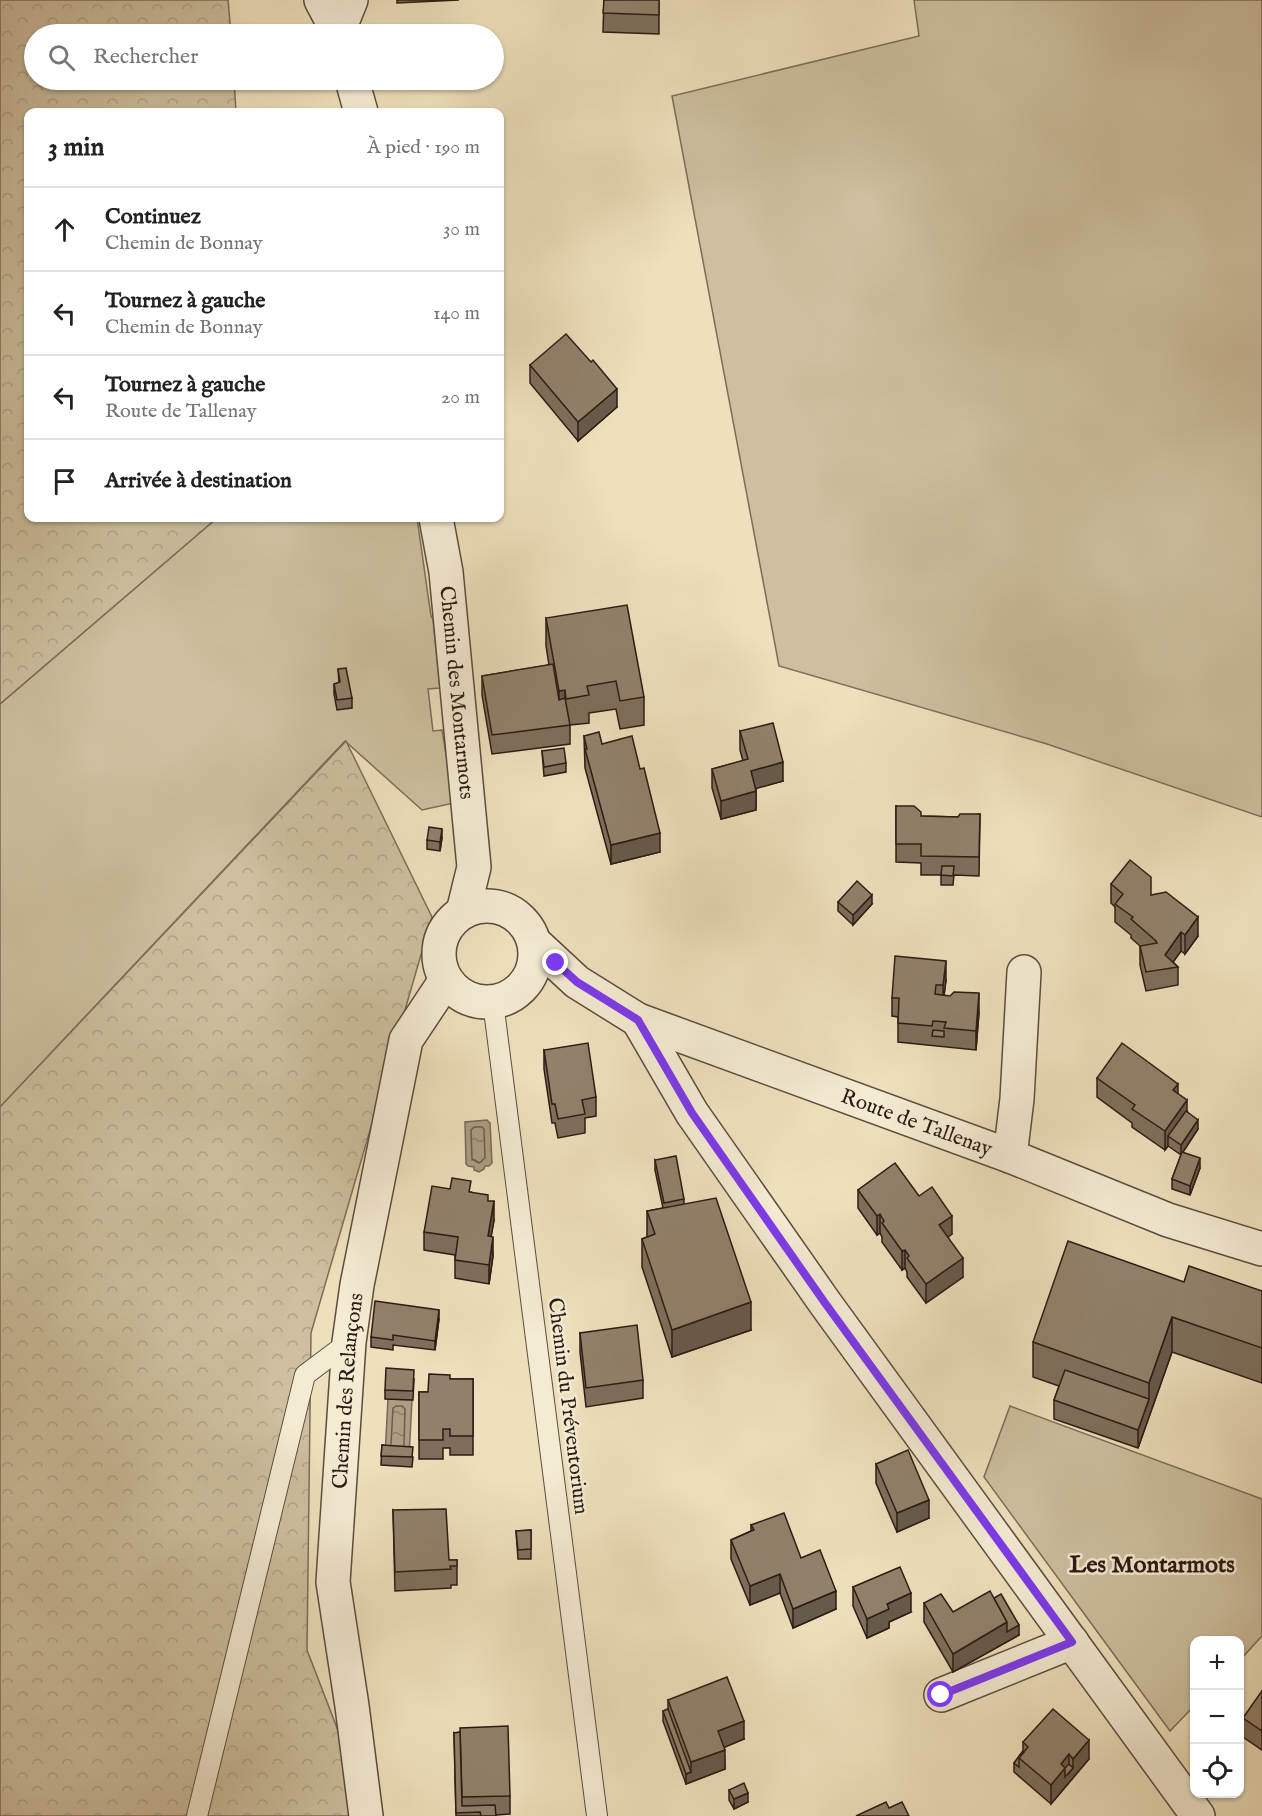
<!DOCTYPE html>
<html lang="fr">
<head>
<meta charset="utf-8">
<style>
	:root { --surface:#fff; --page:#f6f6f6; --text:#222; --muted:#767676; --line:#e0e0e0 }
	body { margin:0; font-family:"IM FELL English",serif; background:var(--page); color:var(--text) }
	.controls { position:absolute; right:18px; bottom:18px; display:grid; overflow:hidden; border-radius:12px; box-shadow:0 2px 4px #0004 }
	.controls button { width:54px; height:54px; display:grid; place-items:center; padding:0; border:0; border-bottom:2px solid var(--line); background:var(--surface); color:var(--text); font:30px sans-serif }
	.stop { position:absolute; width:18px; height:18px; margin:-14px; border:4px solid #7c3aed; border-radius:50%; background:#fff }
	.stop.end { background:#7c3aed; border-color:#fff; box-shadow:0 2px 6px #0008 }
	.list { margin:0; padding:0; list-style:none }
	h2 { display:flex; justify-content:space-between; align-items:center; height:78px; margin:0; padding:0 24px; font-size:26px }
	h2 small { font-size:20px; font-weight:400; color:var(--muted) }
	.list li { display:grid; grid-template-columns:39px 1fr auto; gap:18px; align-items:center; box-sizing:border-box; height:84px; padding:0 24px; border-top:2px solid var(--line) }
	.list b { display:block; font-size:22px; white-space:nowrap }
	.list p { margin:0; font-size:20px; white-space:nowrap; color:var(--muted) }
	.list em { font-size:20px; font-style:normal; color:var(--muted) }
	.icon { flex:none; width:33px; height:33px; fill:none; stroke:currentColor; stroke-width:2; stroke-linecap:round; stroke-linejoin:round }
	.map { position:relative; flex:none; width:1262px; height:1816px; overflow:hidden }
	.search { position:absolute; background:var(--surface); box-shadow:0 2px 4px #0004; left:24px; top:24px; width:480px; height:66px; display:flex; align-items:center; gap:15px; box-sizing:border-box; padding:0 21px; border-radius:33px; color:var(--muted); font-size:22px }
	.panel { position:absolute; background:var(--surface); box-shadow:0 2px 4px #0004; left:24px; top:108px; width:480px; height:414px; border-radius:12px }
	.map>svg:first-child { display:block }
	.grass { fill:#cdbf9f; stroke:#7c6d5a; stroke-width:1.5 }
	.forest { fill:url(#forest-crowns); stroke:#7c6d5a; stroke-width:1.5 }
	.water { fill:url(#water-ripples); stroke:#796957; stroke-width:1.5 }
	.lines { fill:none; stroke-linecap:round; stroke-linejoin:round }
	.shore { stroke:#6c5c4c; stroke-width:1.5 }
	.service-casing { stroke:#5c4c3e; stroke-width:22 }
	.minor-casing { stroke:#5c4c3e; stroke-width:36 }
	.service { stroke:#f4ebd3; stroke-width:20 }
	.minor { stroke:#f4ebd3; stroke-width:33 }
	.wall { fill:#7d6f5c; stroke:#2c1b14; stroke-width:1.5 }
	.shaded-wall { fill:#665a4b; stroke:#2c1b14; stroke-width:1.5 }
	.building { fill:#91816b; stroke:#2c1b14; stroke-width:1.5 }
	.route { stroke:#7c3aed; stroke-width:8 }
	.labels { text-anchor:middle; stroke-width:5; stroke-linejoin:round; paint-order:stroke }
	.street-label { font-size:21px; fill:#2c1b14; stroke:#f4ebd3 }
	.quarter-label { font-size:24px; font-weight:bold; fill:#2c1b14; stroke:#f4ebd3 }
</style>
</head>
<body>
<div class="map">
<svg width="1262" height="1816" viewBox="0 0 1262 1816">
	<defs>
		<pattern id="forest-crowns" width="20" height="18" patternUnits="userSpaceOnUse" patternTransform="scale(1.5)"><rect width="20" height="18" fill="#cdbf9f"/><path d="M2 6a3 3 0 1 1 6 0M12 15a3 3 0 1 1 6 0" fill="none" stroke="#b0a488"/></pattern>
		<pattern id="water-ripples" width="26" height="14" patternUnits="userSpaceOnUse" patternTransform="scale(1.5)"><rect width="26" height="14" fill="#ac9d83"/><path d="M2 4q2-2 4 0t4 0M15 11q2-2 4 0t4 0" fill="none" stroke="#8c7f6a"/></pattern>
	</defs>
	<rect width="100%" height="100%" fill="#eee0bc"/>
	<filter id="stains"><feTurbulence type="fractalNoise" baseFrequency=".00333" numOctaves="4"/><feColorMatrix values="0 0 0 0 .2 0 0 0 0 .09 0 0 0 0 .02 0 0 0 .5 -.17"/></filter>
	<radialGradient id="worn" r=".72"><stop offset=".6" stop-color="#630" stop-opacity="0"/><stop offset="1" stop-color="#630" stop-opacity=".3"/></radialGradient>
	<g class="grass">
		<path d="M914,0H1262V817L1047,744L779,666L672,96L919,36Z"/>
		<path d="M217,518H417L431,616L433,619L440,688L428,689L433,731L442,730L454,803L422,810L345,741L0,1107V704Z"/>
		<path d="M1010,1406L1262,1499V1636L1240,1660V1640H1194V1706L1170,1731L984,1477Z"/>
	</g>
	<g class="forest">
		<path d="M0,0H228L231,34H34V80H234L236,112H28V518H217L0,704Z"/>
		<path d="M346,741L432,917L311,1333L307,1650L371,1816H0V1107Z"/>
	</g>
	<g class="water">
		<path d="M487,1120L490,1123L492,1163L489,1166H485L484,1169L479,1172L474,1170V1167L468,1166L466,1164L465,1122Z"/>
		<path d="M388,1399L412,1400L409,1457L385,1455Z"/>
	</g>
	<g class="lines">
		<g class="shore">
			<path d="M474,1127H482L484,1129L485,1158L479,1163L472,1159L471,1130Z"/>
			<path d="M391,1444L393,1408L396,1406H402L405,1409L404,1445"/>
		</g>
		<g class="service-casing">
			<g id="service">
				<path d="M493,1002L597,1816"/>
				<path d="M197,1816L305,1375L349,1342"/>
			</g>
		</g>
		<g class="minor-casing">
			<g id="minor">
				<path d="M321,0L339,34"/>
				<path d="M338,32L351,0"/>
				<path d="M352,80L361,112"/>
				<path id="s1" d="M436,518L446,572L474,867L463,912"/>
				<circle cx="487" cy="954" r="48"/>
				<path id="s2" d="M535,943L577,982L638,1020L1010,1156L1168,1220L1262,1249"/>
				<path d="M638,1020L692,1113L825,1303L1198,1816"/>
				<path d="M1010,1156L1017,1099L1024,972"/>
				<path d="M941,1695L1072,1642"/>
				<path id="s3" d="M366,1816L352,1706L333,1582L349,1342L357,1285L406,1040L446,980"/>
			</g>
		</g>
		<use href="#service" class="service"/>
		<use href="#minor" class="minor"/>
	</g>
	<g class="wall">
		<path d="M397,0H459L397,3Z"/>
		<path d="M604,0H659V34L603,32Z"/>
		<path d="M530,365L617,407L578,441L530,383Z"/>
		<path d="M546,618L644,697V725L620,729L616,709L589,713V723L570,725V744L492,754L482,695V676L549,665L546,646Z"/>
		<path d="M338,669L352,698V708L337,710L334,694V684L339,683Z"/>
		<path d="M740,731L783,781L756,788V810L721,819L712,788V769L743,761L740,750Z"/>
		<path d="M584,736L602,744L640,769L660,852L611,864L585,768Z"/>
		<path d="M542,751L566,763V772L544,776Z"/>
		<path d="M896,806L921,816L958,817L980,814L979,876L954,875L953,885H941V875H921V863L896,862Z"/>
		<path d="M442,838L440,851L427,849V840Z"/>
		<path d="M1111,884L1151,895L1198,936L1185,954L1181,951L1173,962L1178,967V985L1146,991L1140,965V946L1131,938V935L1115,922V907L1111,903Z"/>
		<path d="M838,902L872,904L853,925L838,911Z"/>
		<path d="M946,980L944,995L979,1012L976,1050L898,1042V1017L892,1016V998Z"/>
		<path d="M544,1050L596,1097V1116L585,1118V1133L558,1138L555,1123H552L544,1069Z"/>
		<path d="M1097,1078L1178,1094L1187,1111L1198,1129L1183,1152L1200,1168L1190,1195L1172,1189V1179L1181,1155L1168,1146L1165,1150L1132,1127V1123L1097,1097Z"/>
		<path d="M655,1160L684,1199V1204L751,1330L672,1357L642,1267V1239L647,1237V1211L663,1208L655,1170Z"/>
		<path d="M858,1190L919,1196L952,1234L948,1237L963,1277L926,1303L907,1277V1272L905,1268L902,1270L882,1242V1237L880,1233L877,1235L858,1208Z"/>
		<path d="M471,1192L488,1201L494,1220L491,1236L493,1256L489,1284L455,1278V1255L424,1250V1232Z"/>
		<path d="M1184,1282L1262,1291V1383L1172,1352L1138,1448L1054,1419V1400L1059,1386L1033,1377V1342Z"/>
		<path d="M439,1319L435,1350L393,1345V1350L371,1347V1337Z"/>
		<path d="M580,1333L643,1380V1398L586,1407L580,1352Z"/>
		<path d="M414,1379L413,1400L385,1399V1390Z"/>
		<path d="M450,1379H473V1455H450V1448H443V1459H419V1392H428Z"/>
		<path d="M382,1445L413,1457L412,1467L381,1465Z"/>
		<path d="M876,1464L929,1518L897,1532L876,1483Z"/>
		<path d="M393,1510L449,1560H457V1585H451V1588L395,1591Z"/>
		<path d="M751,1525L801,1558L836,1609L793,1628L780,1593L750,1605L731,1559V1540L751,1531Z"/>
		<path d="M531,1530V1559H518L516,1531Z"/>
		<path d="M853,1587L911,1612L889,1622V1628L867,1638L853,1606Z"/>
		<path d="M994,1598L1019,1635L953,1672L924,1622V1603L953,1612Z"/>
		<path d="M1262,1691V1750L1243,1737V1718Z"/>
		<path d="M668,1700L744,1739L724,1747L725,1769L686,1784L663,1721V1711L668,1709Z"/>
		<path d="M454,1733L510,1796V1814L496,1815V1816H456Z"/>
		<path d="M1023,1742L1089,1759L1051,1804L1014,1772V1763L1023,1751Z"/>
		<path d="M729,1790L748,1802L734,1809L729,1800Z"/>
	</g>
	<g class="shaded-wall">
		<path d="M617,389V407L578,441V422Z"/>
		<path d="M565,690V717L559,719V691Z"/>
		<path d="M783,762V781L751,790V771Z"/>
		<path d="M756,791V810L721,819V801Z"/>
		<path d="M442,829V838L440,851V842Z"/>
		<path d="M660,833V852L611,864V845Z"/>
		<path d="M872,895V904L853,925V915Z"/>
		<path d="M1198,917V936L1185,954V935Z"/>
		<path d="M1181,932V951L1169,968L1165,955Z"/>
		<path d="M946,961V980L943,1004V985Z"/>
		<path d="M979,993V1012L976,1050V1031Z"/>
		<path d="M1178,1084V1102L1173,1090Z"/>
		<path d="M1187,1100V1119L1168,1136V1146L1165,1150V1131Z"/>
		<path d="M1198,1120V1129L1181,1155V1145Z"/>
		<path d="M1200,1158V1168L1190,1195V1186Z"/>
		<path d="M494,1201V1220L488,1255V1236Z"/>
		<path d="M880,1214V1233L877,1235V1216Z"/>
		<path d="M952,1216V1234L939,1244V1225Z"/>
		<path d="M493,1237V1256L489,1284V1265Z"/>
		<path d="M905,1250V1268L902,1270V1251Z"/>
		<path d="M963,1258V1277L926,1303V1284Z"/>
		<path d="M751,1302V1330L672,1357V1330Z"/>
		<path d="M439,1310V1319L435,1350V1341Z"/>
		<path d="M1172,1317V1352L1138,1448V1430L1149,1399V1383Z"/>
		<path d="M929,1500V1518L897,1532V1513Z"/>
		<path d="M780,1574V1593L750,1605V1586Z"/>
		<path d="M836,1591V1609L793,1628V1609Z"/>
		<path d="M911,1593V1612L889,1622V1628L867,1638V1619L887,1604Z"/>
		<path d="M1007,1622L1019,1625V1635L953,1672V1654Z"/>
		<path d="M744,1721V1739L718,1750V1731Z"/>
		<path d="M1089,1740V1759L1051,1804V1785L1061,1764L1069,1754V1773L1073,1768V1759Z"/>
		<path d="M725,1750V1769L686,1784V1774L691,1772V1762Z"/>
		<path d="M748,1793V1802L734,1809V1799Z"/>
	</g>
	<g class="building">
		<path d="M604,0H659V15L603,13Z"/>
		<path d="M438,28V34H411L410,31Z"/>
		<path d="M566,334L591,362L593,360L617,389L578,422L530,365Z"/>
		<path d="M627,605L644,697L620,701L616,681L587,686L589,695L566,699L565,690L559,691L546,618Z"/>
		<path d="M553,664L559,700L565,698L570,725L492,735L482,676Z"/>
		<path d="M346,668L352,698L337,700L334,684L340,682L338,669Z"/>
		<path d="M773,723L783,762L751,771L756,791L721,801L712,769L748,759L740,731Z"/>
		<path d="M599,732L602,744L632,736L640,769L644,768L660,833L611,845L585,749H587L584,736Z"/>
		<path d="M564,748L566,763L544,767L542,751Z"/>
		<path d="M896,806H914L921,812V816L958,817L960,814H980L979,857L921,856V844H896Z"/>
		<path d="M429,827L442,829L440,842L427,840Z"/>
		<path d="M1130,860L1151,877V895L1166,892L1198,917L1185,935L1181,932L1165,955L1178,967L1146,972L1140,946L1157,943L1156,941L1131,919L1133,917L1115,904L1123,894L1111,884Z"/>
		<path d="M942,866H954L953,876L941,875Z"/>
		<path d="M857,881L872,895L853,915L838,902Z"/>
		<path d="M895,956L946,961L943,985H936L935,994L950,996L954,992L979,993L976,1031L944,1028L946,1022L933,1021L932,1026L898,1023L899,998H892Z"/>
		<path d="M933,1030L944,1031V1037L932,1036Z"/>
		<path d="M588,1043L596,1097L582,1100L585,1114L558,1119L555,1104H552L544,1050Z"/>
		<path d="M1122,1043L1178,1084L1173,1090L1187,1100L1165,1131L1132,1109L1135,1105L1097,1078Z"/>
		<path d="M1186,1111L1198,1120L1181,1145L1168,1136Z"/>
		<path d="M1182,1152L1200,1158L1190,1186L1172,1179Z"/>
		<path d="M676,1156L684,1199L664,1203L655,1160Z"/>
		<path d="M895,1163L919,1196L932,1187L952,1216L939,1225L963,1258L926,1284L907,1258L909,1256L905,1250L902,1251L882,1223L884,1221L880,1214L877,1216L858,1190Z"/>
		<path d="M452,1178L471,1181L469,1192L488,1195V1201H494L488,1236L493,1237L489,1265L455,1260L458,1237L424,1232L432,1186L450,1189Z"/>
		<path d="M716,1198L751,1302L672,1330L642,1239L655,1234L647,1211Z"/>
		<path d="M1068,1241L1184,1282L1189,1266L1262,1291V1348L1172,1317L1149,1383L1033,1342Z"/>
		<path d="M375,1301L439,1310L435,1341L393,1335V1340L371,1337Z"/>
		<path d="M637,1325L643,1380L586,1388L580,1333Z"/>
		<path d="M386,1368L414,1370L413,1391L385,1390Z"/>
		<path d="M1065,1370L1149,1399L1138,1430L1054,1400Z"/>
		<path d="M429,1374L450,1375V1379H473V1436H450V1429H443V1440H419V1392H428Z"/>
		<path d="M382,1445L413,1447L412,1457L381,1456Z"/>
		<path d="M908,1450L929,1500L897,1513L876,1464Z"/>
		<path d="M446,1509L449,1560H457V1566H450L451,1569L395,1572L393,1510Z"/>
		<path d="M784,1513L801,1558L820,1550L836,1591L793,1609L780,1574L750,1586L731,1540L754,1530L751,1525Z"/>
		<path d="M531,1530V1549L518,1550L516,1531Z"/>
		<path d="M900,1567L911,1593L887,1604L889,1609L867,1619L853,1587Z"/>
		<path d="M990,1591L1007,1622L953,1654L924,1603L941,1594L953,1612Z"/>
		<path d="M1001,1594L1019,1625L1007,1632V1622L994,1598Z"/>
		<path d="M727,1677L744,1721L718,1731L725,1750L691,1762L668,1700Z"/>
		<path d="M1262,1691V1731L1243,1718Z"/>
		<path d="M668,1709L691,1772L686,1774L663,1711Z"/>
		<path d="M1053,1709L1089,1740L1073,1759L1069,1754L1061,1764L1065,1768L1051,1785L1019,1758L1028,1747L1023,1742Z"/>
		<path d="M508,1726L510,1796L462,1797L460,1728Z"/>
		<path d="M460,1732L462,1806L495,1805L496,1816H481L480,1812L456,1813L454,1733Z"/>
		<path d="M1023,1751L1024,1752L1019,1758V1767L1014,1763Z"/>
		<path d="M1069,1764L1073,1768L1065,1777V1768Z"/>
		<path d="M744,1783L748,1793L734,1799L729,1790Z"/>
		<path d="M886,1802L889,1808L902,1802L909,1816H856Z"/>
	</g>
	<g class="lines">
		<path class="route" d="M556,963L577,982L638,1020L692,1113L825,1303L1072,1642L941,1695"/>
	</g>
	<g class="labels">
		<g class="street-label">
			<text dy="7" stroke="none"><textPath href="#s1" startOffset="176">Chemin des Montarmots</textPath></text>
			<text dy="7" stroke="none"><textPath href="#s2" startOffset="426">Route de Tallenay</textPath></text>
			<text dy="7" stroke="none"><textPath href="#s3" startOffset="428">Chemin des Relançons</textPath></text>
			<text transform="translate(569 1406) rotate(83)" y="7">Chemin du Préventorium</text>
		</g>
		<g class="quarter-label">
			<text x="1152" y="1572">Les Montarmots</text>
		</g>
	</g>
	<rect width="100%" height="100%" filter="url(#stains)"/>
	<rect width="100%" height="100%" fill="url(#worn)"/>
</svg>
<div class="controls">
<button>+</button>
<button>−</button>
<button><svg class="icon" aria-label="locate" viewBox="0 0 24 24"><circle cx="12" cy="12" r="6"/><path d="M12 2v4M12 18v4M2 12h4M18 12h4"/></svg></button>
</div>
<div class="stop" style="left:941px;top:1695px"></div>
<div class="stop end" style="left:556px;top:963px"></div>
<div class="search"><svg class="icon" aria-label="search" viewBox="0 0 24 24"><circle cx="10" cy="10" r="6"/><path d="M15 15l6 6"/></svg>Rechercher</div>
<section class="panel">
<h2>3 min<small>À pied · 190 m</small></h2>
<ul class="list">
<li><svg class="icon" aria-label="ahead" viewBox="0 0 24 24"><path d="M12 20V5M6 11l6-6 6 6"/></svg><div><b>Continuez</b><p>Chemin de Bonnay</p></div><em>30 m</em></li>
<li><svg class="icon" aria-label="left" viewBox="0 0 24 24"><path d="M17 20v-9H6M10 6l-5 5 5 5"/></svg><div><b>Tournez à gauche</b><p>Chemin de Bonnay</p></div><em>140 m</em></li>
<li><svg class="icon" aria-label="left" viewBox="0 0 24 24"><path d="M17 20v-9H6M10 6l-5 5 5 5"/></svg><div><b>Tournez à gauche</b><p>Route de Tallenay</p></div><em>20 m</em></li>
<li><svg class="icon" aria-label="arrive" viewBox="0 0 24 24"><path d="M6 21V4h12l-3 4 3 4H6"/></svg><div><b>Arrivée à destination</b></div></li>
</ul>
</section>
</div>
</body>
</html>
